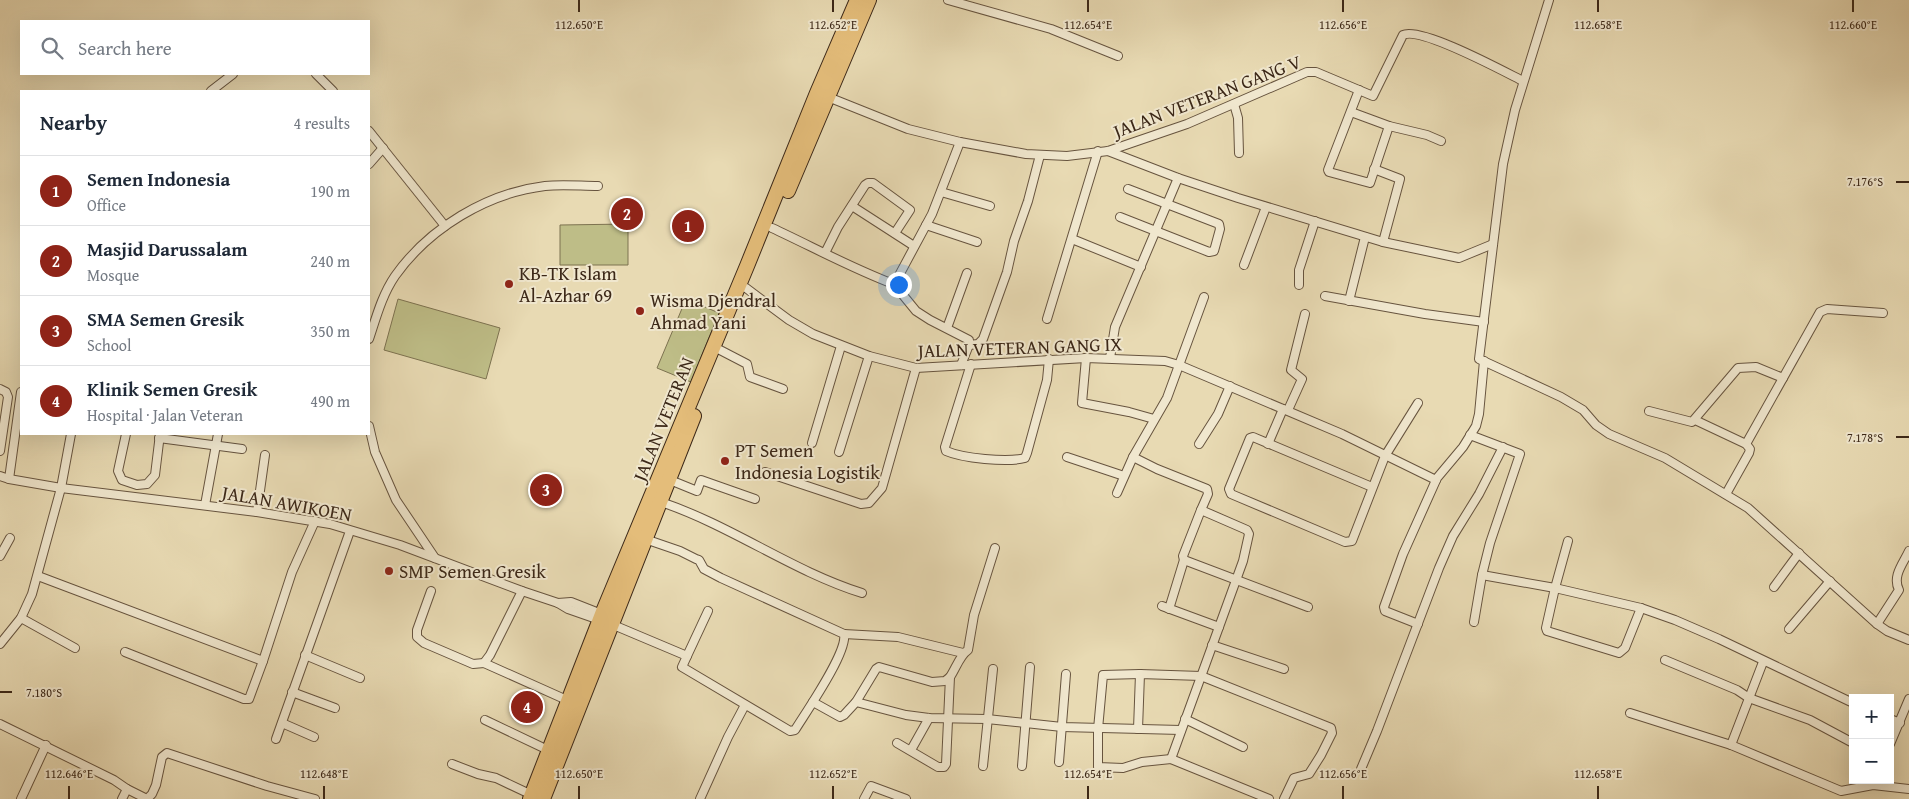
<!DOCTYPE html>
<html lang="en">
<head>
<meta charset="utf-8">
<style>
	:root { --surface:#fff; --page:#f2f2f3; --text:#1f2937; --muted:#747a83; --line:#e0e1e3; --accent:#8f2418 }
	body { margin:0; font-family:"Gentium Book Plus",serif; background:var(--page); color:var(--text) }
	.controls { position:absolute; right:15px; bottom:15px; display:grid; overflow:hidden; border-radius:0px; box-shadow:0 5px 20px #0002 }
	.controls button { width:45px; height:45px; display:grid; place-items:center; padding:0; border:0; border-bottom:1px solid var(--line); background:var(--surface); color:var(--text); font:25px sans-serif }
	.you { position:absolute; left:898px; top:284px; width:18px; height:18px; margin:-12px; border:4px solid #fff; border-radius:50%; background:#1a73e8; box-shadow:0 0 0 8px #1a73e833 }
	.badge { display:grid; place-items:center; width:32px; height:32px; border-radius:50%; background:var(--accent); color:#fff; font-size:16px; font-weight:700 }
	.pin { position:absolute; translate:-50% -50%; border:2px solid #fff; box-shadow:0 1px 5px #0006 }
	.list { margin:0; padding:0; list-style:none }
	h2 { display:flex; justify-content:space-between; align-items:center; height:65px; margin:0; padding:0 20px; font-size:21px }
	h2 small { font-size:16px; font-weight:400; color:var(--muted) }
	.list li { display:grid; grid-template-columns:32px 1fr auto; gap:15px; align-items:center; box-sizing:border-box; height:70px; padding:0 20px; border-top:1px solid var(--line) }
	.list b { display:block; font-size:19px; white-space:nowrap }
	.list p { margin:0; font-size:16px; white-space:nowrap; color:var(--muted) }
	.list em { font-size:16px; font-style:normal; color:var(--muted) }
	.icon { flex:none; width:28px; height:28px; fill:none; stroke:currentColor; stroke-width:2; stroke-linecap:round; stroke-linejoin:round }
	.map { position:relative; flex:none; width:1909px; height:799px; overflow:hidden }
	.search { position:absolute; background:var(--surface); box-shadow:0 5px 20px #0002; left:20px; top:20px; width:350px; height:55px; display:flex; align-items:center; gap:12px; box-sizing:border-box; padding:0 18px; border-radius:0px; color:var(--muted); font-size:19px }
	.panel { position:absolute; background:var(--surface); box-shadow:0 5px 20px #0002; left:20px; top:90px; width:350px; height:345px; border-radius:0px }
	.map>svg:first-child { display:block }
	.park { fill:#bebd87; stroke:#7d7250 }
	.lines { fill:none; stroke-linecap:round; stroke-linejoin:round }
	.minor-casing { stroke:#67543f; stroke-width:10 }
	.trunk-casing { stroke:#3c2818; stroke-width:16 }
	.minor { stroke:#f0e7ce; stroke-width:8 }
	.trunk { stroke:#e4bd7a; stroke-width:14 }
	.ticks { fill:none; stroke:#3c2818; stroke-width:2 }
	.poi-dot { fill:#8f2418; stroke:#f0e7ce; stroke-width:2 }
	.labels { text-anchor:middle; stroke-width:4; stroke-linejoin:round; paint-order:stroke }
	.street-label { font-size:19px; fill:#3c2818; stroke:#f0e7ce }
	.poi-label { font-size:19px; fill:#3c2818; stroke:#f0e7ce; text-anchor:start }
	.ticks-label { font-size:12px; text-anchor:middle; fill:#3c2818; stroke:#f0e7ce; stroke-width:4; stroke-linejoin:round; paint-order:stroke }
</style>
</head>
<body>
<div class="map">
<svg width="1909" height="799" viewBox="0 0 1909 799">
	<rect width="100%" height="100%" fill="#e8dab3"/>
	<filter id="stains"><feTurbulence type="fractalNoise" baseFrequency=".004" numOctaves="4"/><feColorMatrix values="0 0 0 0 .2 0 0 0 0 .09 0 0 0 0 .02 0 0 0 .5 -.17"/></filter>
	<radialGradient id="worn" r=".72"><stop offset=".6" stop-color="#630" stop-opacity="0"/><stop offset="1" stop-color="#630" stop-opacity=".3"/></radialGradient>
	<g class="park">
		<path d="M628,224V265H560V225Z"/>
		<path d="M398,299L500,328L486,379L384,350Z"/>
		<path d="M686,299L719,313L691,382L657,368Z"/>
	</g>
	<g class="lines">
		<g class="minor-casing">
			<g id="minor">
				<path d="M948,0L1051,29L1118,56"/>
				<path d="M1549,0L1515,110L1503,164L1479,359L1561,397L1583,410L1596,425L1609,434L1665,458L1748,508L1877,624L1887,631L1909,640"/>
				<path d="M316,74L333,91"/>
				<path d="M1359,90L1328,170L1329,172L1370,183L1389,126"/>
				<path d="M211,91L233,74"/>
				<path d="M828,97L908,129L960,142L1026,154L1067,156L1108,151L1187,124L1307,72H1316L1373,96L1403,35C1420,26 1503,71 1523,81"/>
				<path d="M1234,104L1238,118L1239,153"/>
				<path d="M1351,112L1389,126L1427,135L1441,141"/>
				<path d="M369,131L445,226"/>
				<path d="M960,142L932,214L896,281L898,289L916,311L930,320L969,340V345L961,365"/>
				<path d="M1108,151L1178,178L1238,198L1383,242L1459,258L1493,244"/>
				<path d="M369,164L383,148"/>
				<path d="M1374,169L1400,179L1383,242"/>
				<path d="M941,192L990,206"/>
				<path d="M852,206L914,246"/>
				<path d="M1120,217L1209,252L1214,251L1220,229L1219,224L1128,189"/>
				<path d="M926,225L977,242"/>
				<path d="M772,228C813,247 853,269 896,285"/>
				<path d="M1072,239L1141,267"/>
				<path d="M825,253L838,227L865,185L868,183H873L910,210L895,233"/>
				<path d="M1244,265L1266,207"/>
				<path d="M1299,285V270L1315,221"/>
				<path d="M746,288L789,320L813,334L869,356L916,368L1086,358L1165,361L1179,365L1342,434L1436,480"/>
				<path d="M1325,296L1425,314L1484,322"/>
				<path d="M1204,297L1167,398L1133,457L1157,469L1207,489L1208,494L1201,510L1247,530L1249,534L1243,561L1171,759L1269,799"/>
				<path d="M1349,301L1365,237"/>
				<path d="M1047,319L1098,151"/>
				<path d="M947,328L967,273"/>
				<path d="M369,339C376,318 382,295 395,276C429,228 487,193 545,186C562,184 581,186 598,186"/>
				<path d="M969,345L978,344L983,339L1007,272L1014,241L1028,201L1040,155"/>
				<path d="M720,350L747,364L750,377L783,389"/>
				<path d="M1086,358L1082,403L1129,412L1154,419"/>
				<path d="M1110,358L1115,327L1178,178"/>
				<path d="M971,364L945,447L946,451C962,458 1007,463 1025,458L1027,453L1047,380L1049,359"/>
				<path d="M0,389L6,392L8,397L0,451"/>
				<path d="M1288,410L1302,379L1291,370L1305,314"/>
				<path d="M1649,411L1692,422L1738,368L1756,367L1783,378"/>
				<path d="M1695,420L1746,444L1750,449L1749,453L1726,494"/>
				<path d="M369,426L375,452L396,500L435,558"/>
				<path d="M126,434L118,471L122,480L137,485L147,484L155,475L160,434"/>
				<path d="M1470,435L1520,454L1490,543L1482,575L1474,622"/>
				<path d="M159,438L242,449"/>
				<path d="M812,443L841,346"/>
				<path d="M1199,444L1218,414L1230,386"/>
				<path d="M1268,444L1283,409"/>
				<path d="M1746,444L1820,312L1827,309L1883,313"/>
				<path d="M839,452L869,356"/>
				<path d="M1067,457L1124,476"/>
				<path d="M765,472L861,504L869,503L882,488L916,368"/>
				<path d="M0,476L9,479L61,488L257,512L330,524L400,545L522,591L558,603L568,609L611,624L687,656L682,667L790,731L795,730C806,712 848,652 844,634L721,578L704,569L699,560L696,559L680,551L645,539"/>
				<path d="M9,479L21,392"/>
				<path d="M670,480L697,491L701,480L755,499"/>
				<path d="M1372,487L1253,437L1250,438L1229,489L1231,494L1345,542L1352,541L1385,456L1418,403"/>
				<path d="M1117,493L1133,457"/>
				<path d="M661,502C732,526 792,571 862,593"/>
				<path d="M205,505L218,434"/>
				<path d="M1201,510L1183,556L1184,560L1308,607"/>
				<path d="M257,512L265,455"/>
				<path d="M1568,541L1555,588L1641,608L1675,620L1719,639L1853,703"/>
				<path d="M0,556L10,538"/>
				<path d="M1482,575L1555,588L1546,628L1547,631L1619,653L1625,648L1641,608"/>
				<path d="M38,576L263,661"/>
				<path d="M1774,587L1799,553"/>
				<path d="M431,591L417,630V637L424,643L473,664L484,663L490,655L522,591"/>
				<path d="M558,603L571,602L604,615"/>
				<path d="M1162,606L1219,627"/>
				<path d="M1169,609L1184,560"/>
				<path d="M21,618L75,648"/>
				<path d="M1418,624L1385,611L1384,607L1403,554L1437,478L1463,447L1476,426L1479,414L1484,361"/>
				<path d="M1877,624L1899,590C1892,576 1903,564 1909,551"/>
				<path d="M1789,629L1830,581"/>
				<path d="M844,634L898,637L963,653"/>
				<path d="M0,644L21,618L32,594L61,488L71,434"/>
				<path d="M1212,645L1284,669"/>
				<path d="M125,652L244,699H249L263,661L292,572L315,521"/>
				<path d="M305,655L360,678"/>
				<path d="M687,656L708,611"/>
				<path d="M1665,660L1737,690L1749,698L1810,720L1853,743"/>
				<path d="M484,663L569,701"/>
				<path d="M1140,674L1103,675L1098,729V767L1123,768L1142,762L1171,759"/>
				<path d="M292,692L335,708"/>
				<path d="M813,702L840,717L844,715L856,702L906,715L929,718L987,719L1062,727L1181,730"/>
				<path d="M856,702L876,669L879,667L932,682L945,681L950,677"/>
				<path d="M1630,713L1731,745L1841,791L1873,785L1909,789"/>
				<path d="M1185,719L1243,747"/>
				<path d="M1890,719L1900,723"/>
				<path d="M485,720L550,751"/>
				<path d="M282,723L314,737"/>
				<path d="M0,724L114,780L127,789L147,799L152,794L156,785L162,757L167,753L267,786L315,799"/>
				<path d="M1138,729L1140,674L1201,676L1331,728L1332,733L1321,755L1309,774L1294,778L1284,799"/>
				<path d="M276,739L350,531"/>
				<path d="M897,743L938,767H944L946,764L950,677C956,668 960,655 968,650L974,615L995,548"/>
				<path d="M1890,744L1909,699"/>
				<path d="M1731,745L1763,662"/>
				<path d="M911,750L929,718"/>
				<path d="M1059,762L1066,674"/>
				<path d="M452,764L478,774L496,778L532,795"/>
				<path d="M983,766L993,669"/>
				<path d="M1022,766L1030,667"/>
				<path d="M1361,769L1377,731L1439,568L1453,536L1479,494L1503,447"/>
				<path d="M21,799L46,745"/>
				<path d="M122,799L127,789"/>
				<path d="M700,799L728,737L745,705"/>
				<path d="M864,799L871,786L906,799"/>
			</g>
		</g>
		<g class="trunk-casing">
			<g id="trunk">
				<path d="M788,191L869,0"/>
				<path d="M530,799L602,614L747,266L817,93L857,0"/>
				<path d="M543,799L694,416"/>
			</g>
		</g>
		<use href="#minor" class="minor"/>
		<use href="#trunk" class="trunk"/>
	</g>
	<path class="ticks" d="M579,0V12M833,0V12M1088,0V12M1343,0V12M1598,0V12M1853,0V12M1896,182H1909M1896,437H1909M0,692H12M69,786V799M324,786V799M579,786V799M833,786V799M1088,786V799M1343,786V799M1598,786V799"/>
	<g class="poi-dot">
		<circle cx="509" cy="284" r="5"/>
		<circle cx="640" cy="311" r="5"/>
		<circle cx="725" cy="461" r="5"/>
		<circle cx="389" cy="571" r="5"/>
	</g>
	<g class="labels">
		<g class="street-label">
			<text transform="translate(1207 96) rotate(-21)" y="7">JALAN VETERAN GANG V</text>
			<text transform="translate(1020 347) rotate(-2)" y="7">JALAN VETERAN GANG IX</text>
			<text transform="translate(663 419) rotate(-68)" y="7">JALAN VETERAN</text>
			<text transform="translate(287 503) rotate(10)" y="7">JALAN AWIKOEN</text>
		</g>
		<g class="poi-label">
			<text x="519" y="280">KB-TK Islam<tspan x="519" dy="22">Al-Azhar 69</tspan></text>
			<text x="650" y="307">Wisma Djendral<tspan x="650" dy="22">Ahmad Yani</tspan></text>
			<text x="735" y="457">PT Semen<tspan x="735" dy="22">Indonesia Logistik</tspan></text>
			<text x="399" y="578">SMP Semen Gresik</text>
		</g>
	</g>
	<g class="ticks-label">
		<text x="579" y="29">112.650°E</text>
		<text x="833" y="29">112.652°E</text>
		<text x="1088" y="29">112.654°E</text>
		<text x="1343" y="29">112.656°E</text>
		<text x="1598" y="29">112.658°E</text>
		<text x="1853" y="29">112.660°E</text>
		<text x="1865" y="186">7.176°S</text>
		<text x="1865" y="442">7.178°S</text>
		<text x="44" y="697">7.180°S</text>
		<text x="69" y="778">112.646°E</text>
		<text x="324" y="778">112.648°E</text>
		<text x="579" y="778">112.650°E</text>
		<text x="833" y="778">112.652°E</text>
		<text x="1088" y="778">112.654°E</text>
		<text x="1343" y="778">112.656°E</text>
		<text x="1598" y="778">112.658°E</text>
	</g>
	<rect width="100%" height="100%" filter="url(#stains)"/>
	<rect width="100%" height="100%" fill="url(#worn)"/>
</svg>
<div class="controls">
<button>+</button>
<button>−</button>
</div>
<div class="you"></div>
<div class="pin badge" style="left:688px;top:226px">1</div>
<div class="pin badge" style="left:627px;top:214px">2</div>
<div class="pin badge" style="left:546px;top:490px">3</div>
<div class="pin badge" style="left:527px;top:707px">4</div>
<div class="search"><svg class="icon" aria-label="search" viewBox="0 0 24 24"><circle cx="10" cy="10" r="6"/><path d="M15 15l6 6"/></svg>Search here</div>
<section class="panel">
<h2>Nearby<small>4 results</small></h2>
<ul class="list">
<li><span class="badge">1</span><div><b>Semen Indonesia</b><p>Office</p></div><em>190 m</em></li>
<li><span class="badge">2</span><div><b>Masjid Darussalam</b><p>Mosque</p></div><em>240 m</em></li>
<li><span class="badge">3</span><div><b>SMA Semen Gresik</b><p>School</p></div><em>350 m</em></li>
<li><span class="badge">4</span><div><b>Klinik Semen Gresik</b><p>Hospital · Jalan Veteran</p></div><em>490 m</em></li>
</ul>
</section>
</div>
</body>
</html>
